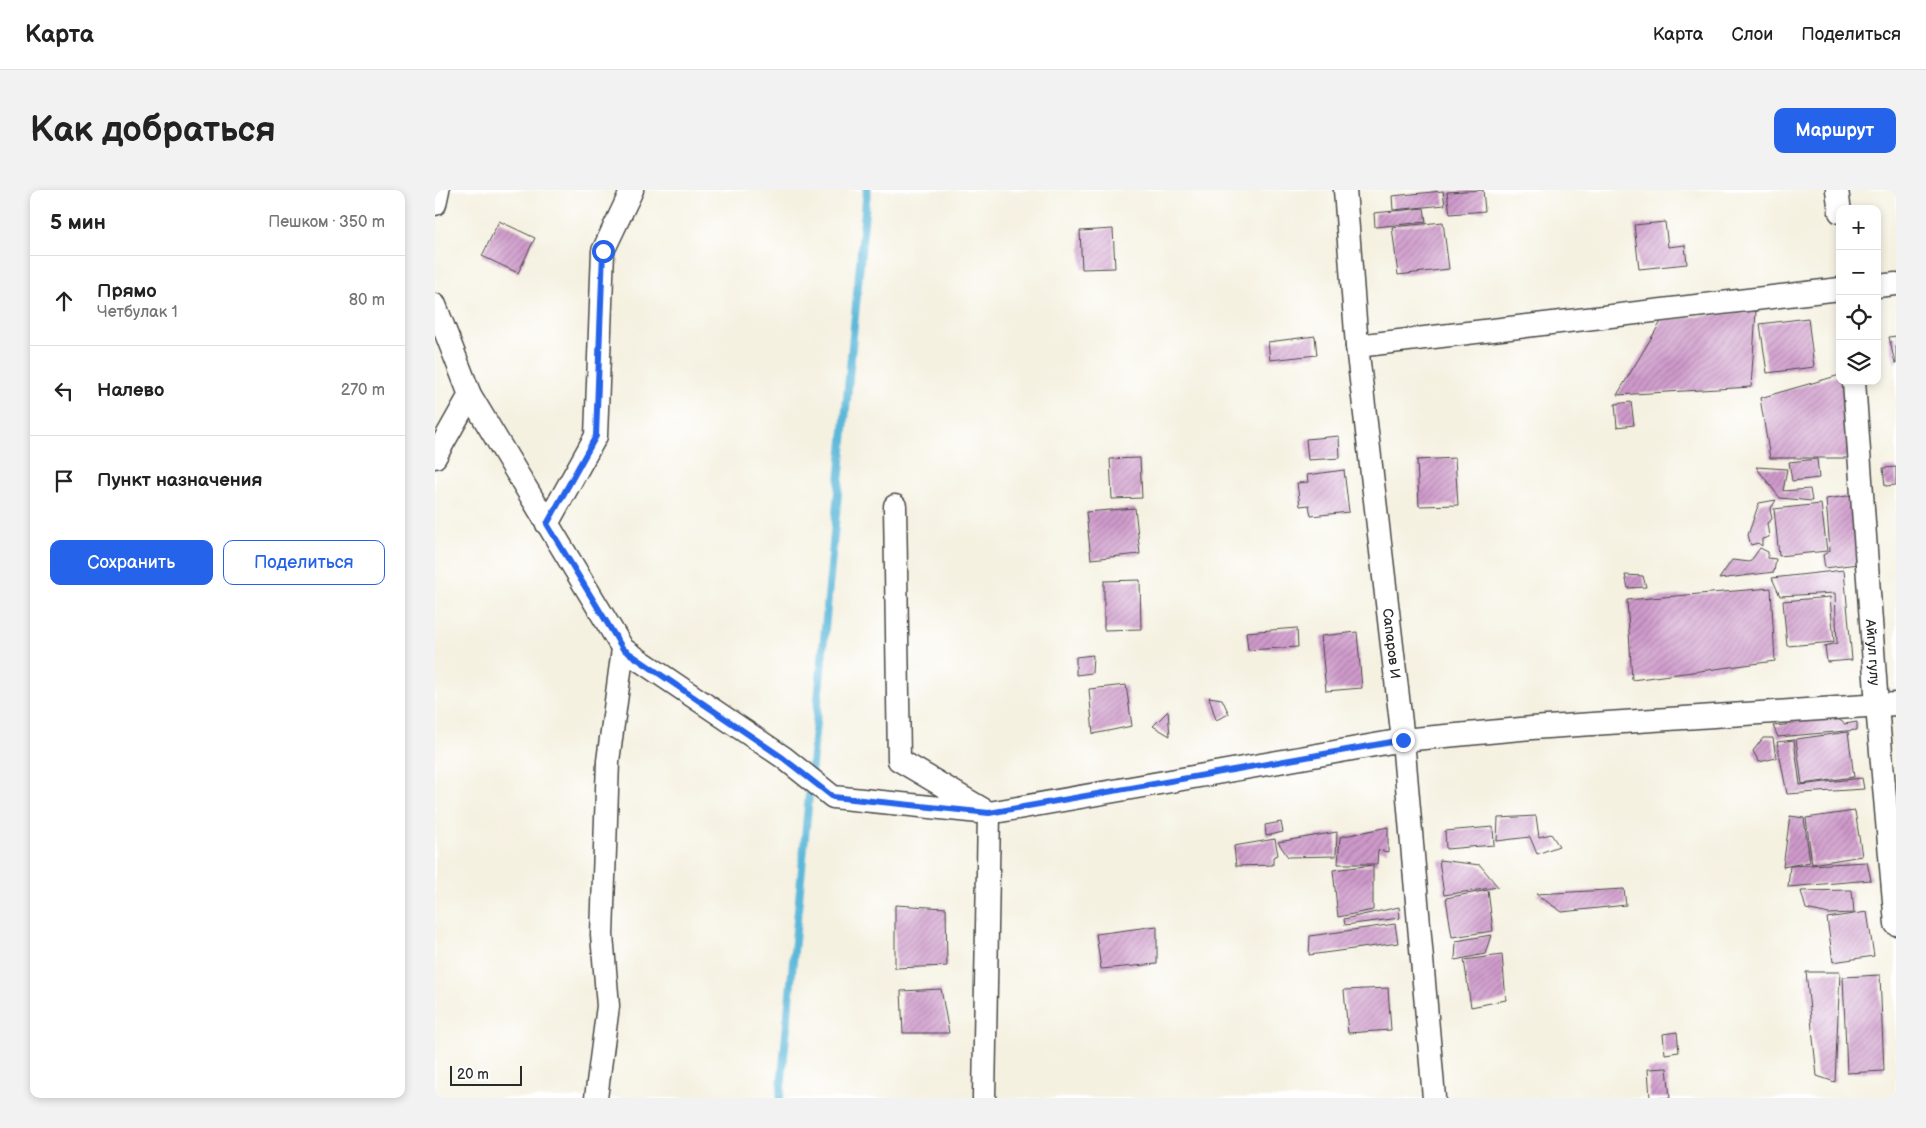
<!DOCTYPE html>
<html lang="ru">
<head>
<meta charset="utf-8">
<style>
	:root { --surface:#fff; --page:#f2f2f2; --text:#222; --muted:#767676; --line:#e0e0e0; --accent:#2563eb }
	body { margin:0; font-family:"Balsamiq Sans",sans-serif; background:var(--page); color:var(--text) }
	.controls { position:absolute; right:15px; top:15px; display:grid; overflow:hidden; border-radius:10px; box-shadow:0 2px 8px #0003 }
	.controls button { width:45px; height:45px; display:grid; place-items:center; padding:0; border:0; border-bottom:1px solid var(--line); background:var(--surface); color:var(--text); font:25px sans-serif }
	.scale { position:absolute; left:15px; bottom:12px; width:72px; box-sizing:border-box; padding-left:5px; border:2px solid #2b2b2b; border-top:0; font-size:14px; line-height:18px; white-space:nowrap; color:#2b2b2b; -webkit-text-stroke:4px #fff; paint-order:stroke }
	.stop { position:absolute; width:15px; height:15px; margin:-11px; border:4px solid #2563eb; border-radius:50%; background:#fff }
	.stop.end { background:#2563eb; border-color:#fff; box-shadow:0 1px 5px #0008 }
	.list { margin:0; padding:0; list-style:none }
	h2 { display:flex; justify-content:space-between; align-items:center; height:65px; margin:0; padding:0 20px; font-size:21px }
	h2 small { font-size:16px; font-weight:400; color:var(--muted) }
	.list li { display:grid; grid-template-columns:32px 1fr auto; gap:15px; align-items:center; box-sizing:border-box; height:90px; padding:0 20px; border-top:1px solid var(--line) }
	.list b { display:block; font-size:19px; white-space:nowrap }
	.list p { margin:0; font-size:16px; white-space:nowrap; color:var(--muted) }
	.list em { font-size:16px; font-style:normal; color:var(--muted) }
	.actions { display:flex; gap:10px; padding:15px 20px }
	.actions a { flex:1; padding:11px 0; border:1px solid var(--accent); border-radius:10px; text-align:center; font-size:18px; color:var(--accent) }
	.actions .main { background:var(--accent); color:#fff }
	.icon { flex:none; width:28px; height:28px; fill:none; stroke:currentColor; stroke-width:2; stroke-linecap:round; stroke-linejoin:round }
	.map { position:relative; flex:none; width:1461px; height:908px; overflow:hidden; border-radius:10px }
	header { display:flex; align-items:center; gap:30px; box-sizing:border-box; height:70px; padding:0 25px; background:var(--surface); border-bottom:1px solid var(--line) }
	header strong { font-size:24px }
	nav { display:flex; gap:28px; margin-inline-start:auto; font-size:18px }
	.intro { display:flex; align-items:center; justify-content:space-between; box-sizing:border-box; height:120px; padding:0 30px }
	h1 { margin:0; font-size:35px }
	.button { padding:12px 22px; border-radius:10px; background:var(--accent); color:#fff; font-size:18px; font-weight:700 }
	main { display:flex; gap:30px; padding:0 30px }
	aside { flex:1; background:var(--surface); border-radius:10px; box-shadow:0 2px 8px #0003 }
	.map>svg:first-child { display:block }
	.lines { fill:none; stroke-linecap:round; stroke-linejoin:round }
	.stream { stroke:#5bb8d9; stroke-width:8 }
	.building { fill:url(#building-hatch) }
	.minor-casing { stroke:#494946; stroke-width:25 }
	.minor { stroke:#fff; stroke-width:22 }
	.route { stroke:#2563eb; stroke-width:6 }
	.labels { text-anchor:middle; stroke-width:4; stroke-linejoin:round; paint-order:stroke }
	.street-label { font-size:14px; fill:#2b2b2b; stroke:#fff }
</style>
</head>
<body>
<header>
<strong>Карта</strong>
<nav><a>Карта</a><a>Слои</a><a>Поделиться</a></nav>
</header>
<div class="intro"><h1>Как добраться</h1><a class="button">Маршрут</a></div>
<main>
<aside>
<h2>5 мин<small>Пешком · 350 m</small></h2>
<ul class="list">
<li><svg class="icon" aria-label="ahead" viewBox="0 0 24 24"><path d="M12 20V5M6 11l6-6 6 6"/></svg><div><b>Прямо</b><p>Четбулак 1</p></div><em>80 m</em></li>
<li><svg class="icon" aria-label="left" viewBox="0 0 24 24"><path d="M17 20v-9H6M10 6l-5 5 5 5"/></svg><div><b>Налево</b></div><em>270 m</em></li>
<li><svg class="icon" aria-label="arrive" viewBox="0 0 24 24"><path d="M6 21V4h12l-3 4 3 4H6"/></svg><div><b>Пункт назначения</b></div></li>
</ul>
<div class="actions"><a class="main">Сохранить</a><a>Поделиться</a></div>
</aside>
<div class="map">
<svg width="1461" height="908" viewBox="0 0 1461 908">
	<defs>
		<pattern id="building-hatch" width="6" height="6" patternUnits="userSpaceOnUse" patternTransform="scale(1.25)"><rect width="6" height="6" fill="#cf9acb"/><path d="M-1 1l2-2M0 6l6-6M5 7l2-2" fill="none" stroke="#a87ea5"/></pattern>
	</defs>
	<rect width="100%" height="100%" fill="#fff"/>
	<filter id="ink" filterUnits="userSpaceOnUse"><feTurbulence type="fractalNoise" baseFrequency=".02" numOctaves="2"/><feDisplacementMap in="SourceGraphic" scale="10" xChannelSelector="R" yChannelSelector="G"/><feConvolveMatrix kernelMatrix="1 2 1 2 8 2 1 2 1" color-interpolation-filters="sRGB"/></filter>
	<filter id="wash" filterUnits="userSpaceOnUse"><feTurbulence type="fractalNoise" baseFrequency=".0096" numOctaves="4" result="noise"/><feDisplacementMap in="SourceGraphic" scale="20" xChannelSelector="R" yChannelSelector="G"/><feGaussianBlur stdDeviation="1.12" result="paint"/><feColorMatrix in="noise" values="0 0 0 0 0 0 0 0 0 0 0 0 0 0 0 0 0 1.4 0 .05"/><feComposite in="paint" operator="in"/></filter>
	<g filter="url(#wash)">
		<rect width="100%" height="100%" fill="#f5f1e1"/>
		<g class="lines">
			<path class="stream" d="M345,908L432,0"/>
		</g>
		<g id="blocks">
			<g class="building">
				<path d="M1048,0L1050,21L1015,24L1012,2Z"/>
				<path d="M1008,1L1010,15L958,20L957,6Z"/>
				<path d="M989,18L991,32L940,37L939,23Z"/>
				<path d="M64,31L100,48L83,83L47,66Z"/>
				<path d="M1008,32L1014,79L963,85L957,37Z"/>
				<path d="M1230,32L1233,57L1250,55L1252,74L1204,79L1199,35Z"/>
				<path d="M678,39L680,78L647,79L645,41Z"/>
				<path d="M1321,121L1316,197L1182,205L1227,130Z"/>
				<path d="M1373,128L1379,177L1332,183L1325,134Z"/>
				<path d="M880,146L882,165L835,170L833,152Z"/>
				<path d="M1461,146V173H1460L1454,147Z"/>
				<path d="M1405,185V191H1413L1415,268H1335L1325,208Z"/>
				<path d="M1196,212L1199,235L1182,237L1180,214Z"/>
				<path d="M904,246L905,268L873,270L871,249Z"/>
				<path d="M705,268L707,308L677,309L675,269Z"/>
				<path d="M1020,268L1023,315L984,316L982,270Z"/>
				<path d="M1382,269L1384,288L1357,291L1354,272Z"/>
				<path d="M1321,277L1352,279L1348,301L1375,299L1377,311L1345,308Z"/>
				<path d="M1461,277V295L1450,296L1448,278Z"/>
				<path d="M909,280L914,322L876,326L874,315L865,316L862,293L873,292L872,285Z"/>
				<path d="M1419,305L1423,374L1390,378L1388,365L1395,361L1391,309Z"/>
				<path d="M1341,310L1335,320L1337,329L1332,333L1334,347L1327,349V356L1323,353L1316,355L1313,345L1324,313Z"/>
				<path d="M1386,314L1392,361L1344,366L1339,319Z"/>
				<path d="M700,318L705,364L656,369L651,322Z"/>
				<path d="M1325,358L1333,362V368L1341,369L1339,382L1284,389L1297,370L1315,372Z"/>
				<path d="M1409,380L1417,470L1392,472L1390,456L1402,453L1400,403L1345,406L1337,388Z"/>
				<path d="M1190,385L1208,386L1211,397L1193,398Z"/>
				<path d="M705,390L706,439L669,440V391Z"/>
				<path d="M1336,398L1340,471L1197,490L1192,410Z"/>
				<path d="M1395,407L1399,452L1352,456L1348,411Z"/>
				<path d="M862,438L863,457L813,460L811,442Z"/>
				<path d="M922,442L927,498L891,501L886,446Z"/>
				<path d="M658,465L657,483L641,485V467Z"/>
				<path d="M691,495L697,536L658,544L654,499Z"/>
				<path d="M774,507L787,509L794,524L781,530Z"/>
				<path d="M733,521L735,546L718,536Z"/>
				<path d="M1393,522L1410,534L1422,532V540L1343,547L1338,536L1351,535L1357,526Z"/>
				<path d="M1413,542L1419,587L1367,594L1361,549Z"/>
				<path d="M1328,548H1338L1341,568L1324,572L1318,561Z"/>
				<path d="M1359,550L1365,595L1427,588L1429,599L1352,604L1342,552Z"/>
				<path d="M1420,621L1427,666L1377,674L1371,628Z"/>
				<path d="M1101,626L1104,647L1116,644L1124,656L1102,664L1095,647L1062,651L1063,628Z"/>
				<path d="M1355,626L1369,628L1375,672L1348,677Z"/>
				<path d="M846,632L848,642L831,646L830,635Z"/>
				<path d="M953,637V662L943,660L942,674H903L905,647Z"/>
				<path d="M1058,637L1059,655L1011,659L1010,641Z"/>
				<path d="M902,642L901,666L853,667L843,652Z"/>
				<path d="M840,649L843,665L838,667V675L801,676L799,656Z"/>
				<path d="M1004,670L1045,675L1063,697L1009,705Z"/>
				<path d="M1432,672L1436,690L1353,697L1355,676Z"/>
				<path d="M938,675V720L903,727L898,680Z"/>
				<path d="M1189,699L1191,715L1127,722L1101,704Z"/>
				<path d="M1053,700L1058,741L1017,747L1011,708Z"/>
				<path d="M1417,700L1419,723L1394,724L1371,719L1366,701Z"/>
				<path d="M460,715L511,718L512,776L460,778Z"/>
				<path d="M964,717L965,728L910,735L909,729Z"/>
				<path d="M1432,722L1439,766L1398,772L1392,728Z"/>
				<path d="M960,734L963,753L874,765L875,746Z"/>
				<path d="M722,736V774L666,779L661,744Z"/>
				<path d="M1056,745L1050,764L1020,770L1021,751Z"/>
				<path d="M1067,765L1071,810L1036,817L1029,770Z"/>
				<path d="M1371,782H1405L1400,892L1382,886Z"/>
				<path d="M1445,785L1449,881L1412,883L1408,787Z"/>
				<path d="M953,798L956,840L913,843L909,800Z"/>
				<path d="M506,799L514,843H468L466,801Z"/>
				<path d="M1242,842L1244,862L1230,864L1228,844Z"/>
				<path d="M1232,878L1235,908H1215L1213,879Z"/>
			</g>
		</g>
	</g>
	<g filter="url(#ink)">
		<use href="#blocks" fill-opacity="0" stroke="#494946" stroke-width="1"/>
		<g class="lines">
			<g class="minor-casing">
				<g id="minor">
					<path id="s1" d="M910,0L922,156L968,550L999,908"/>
					<path d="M1402,0L1405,22"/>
					<path d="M0,14L3,0"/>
					<path d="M1442,96L1461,94"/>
					<path d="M0,115L35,205L188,459L348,567L398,607L554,623L968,550L1097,538L1461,514"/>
					<path d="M922,156L1405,99"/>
					<path id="s2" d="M1419,191L1442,516L1461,734"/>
					<path d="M0,267L35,205"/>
					<path d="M460,316L464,570L549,620"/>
					<path d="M112,334L161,246L168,61L197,0"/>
					<path d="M161,908L173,816L167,745L173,571L188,459"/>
					<path d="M549,908L554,623"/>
				</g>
			</g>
			<use href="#minor" class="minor"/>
		</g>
	</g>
	<g class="lines" filter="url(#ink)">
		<path class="route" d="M168,61L161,246L112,334L188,459L348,568L398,607L554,623L968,550"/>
	</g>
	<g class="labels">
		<g class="street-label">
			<text dy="5" stroke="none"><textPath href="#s1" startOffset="456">Сапаров И</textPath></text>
			<text dy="5" stroke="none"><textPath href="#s2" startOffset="272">Айгул гулу</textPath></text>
		</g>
	</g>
</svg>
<div class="controls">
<button>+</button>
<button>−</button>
<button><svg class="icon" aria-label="locate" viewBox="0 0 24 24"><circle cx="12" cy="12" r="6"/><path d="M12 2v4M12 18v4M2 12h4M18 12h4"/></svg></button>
<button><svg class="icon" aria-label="layers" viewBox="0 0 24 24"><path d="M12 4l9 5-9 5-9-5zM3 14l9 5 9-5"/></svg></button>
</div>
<div class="scale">20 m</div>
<div class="stop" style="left:168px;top:61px"></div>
<div class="stop end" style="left:968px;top:550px"></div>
</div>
</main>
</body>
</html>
